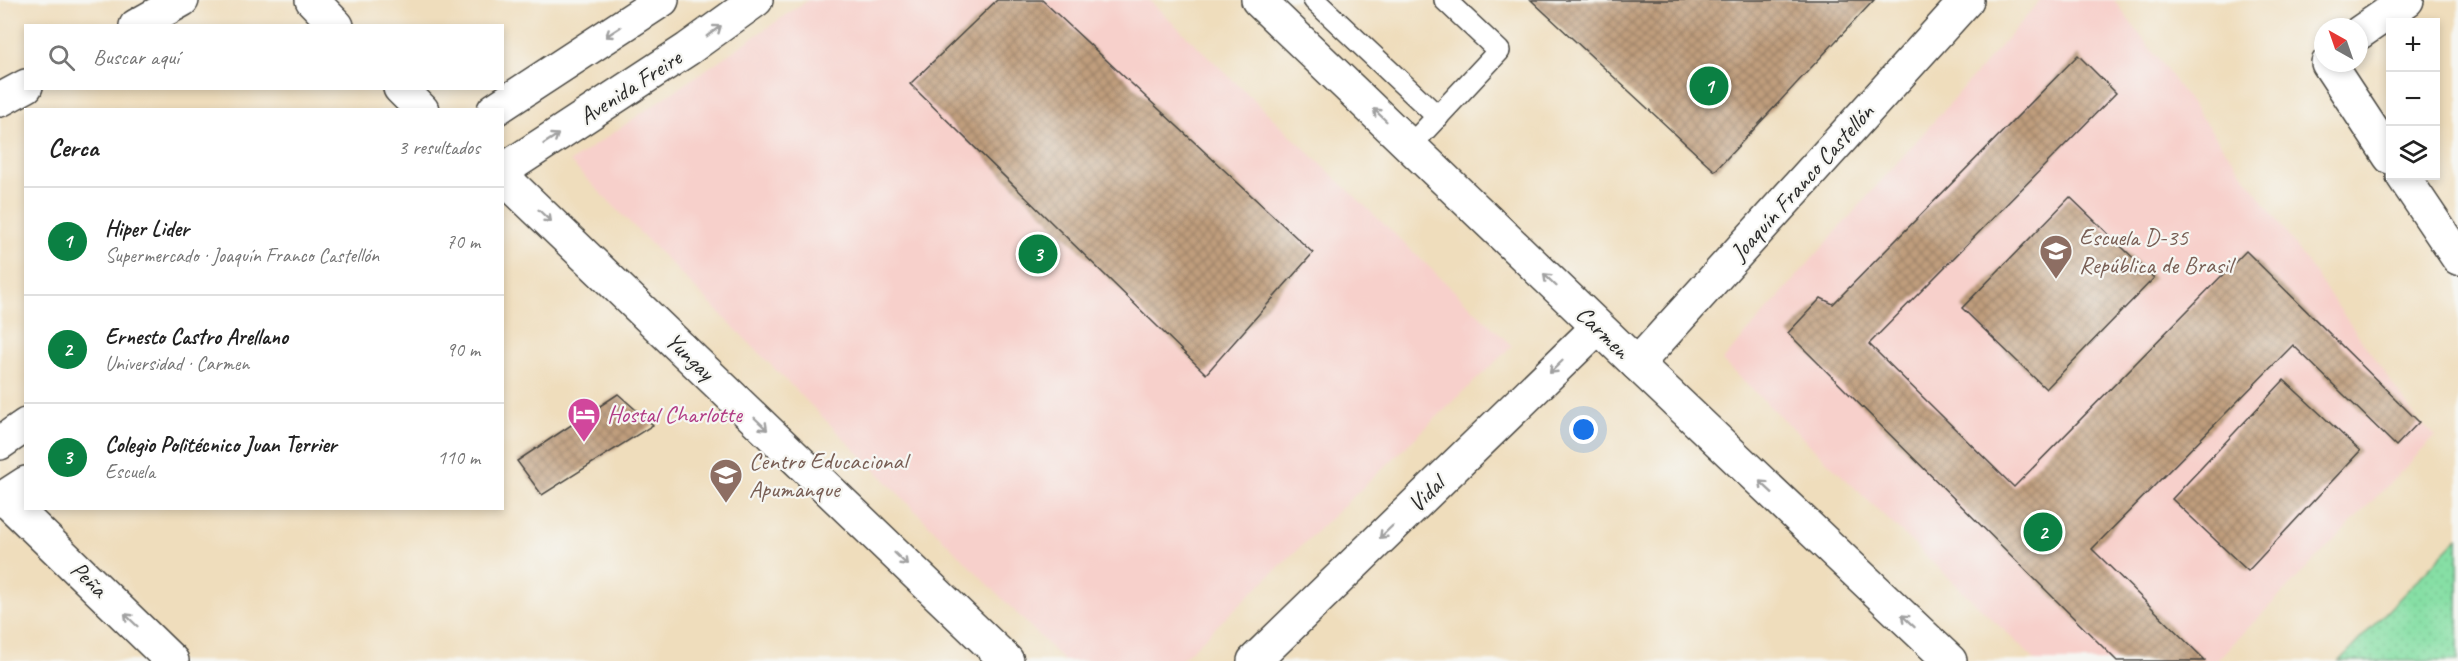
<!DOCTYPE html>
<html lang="es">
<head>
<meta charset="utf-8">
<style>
	:root { --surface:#fff; --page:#f6f6f6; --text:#222; --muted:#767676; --line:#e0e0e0; --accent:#0b8043 }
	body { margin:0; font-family:Caveat,sans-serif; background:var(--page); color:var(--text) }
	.controls { position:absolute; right:18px; top:18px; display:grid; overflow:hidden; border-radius:0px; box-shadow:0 3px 9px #0003 }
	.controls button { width:54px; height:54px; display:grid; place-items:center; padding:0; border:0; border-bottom:2px solid var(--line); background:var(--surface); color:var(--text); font:30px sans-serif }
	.compass { position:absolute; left:2314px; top:18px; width:54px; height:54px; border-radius:50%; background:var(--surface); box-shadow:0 3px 9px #0003; rotate:320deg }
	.you { position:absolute; left:1584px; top:430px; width:21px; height:21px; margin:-15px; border:4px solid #fff; border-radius:50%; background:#1a73e8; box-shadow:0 0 0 9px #1a73e833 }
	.badge { display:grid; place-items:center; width:39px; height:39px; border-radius:50%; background:var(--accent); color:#fff; font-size:20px; font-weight:700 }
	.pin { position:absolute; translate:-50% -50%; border:3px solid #fff; box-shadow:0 2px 6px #0006 }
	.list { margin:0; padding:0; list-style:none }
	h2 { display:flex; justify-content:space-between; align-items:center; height:78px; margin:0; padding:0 24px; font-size:26px }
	h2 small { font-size:20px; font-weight:400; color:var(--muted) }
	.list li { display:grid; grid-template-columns:39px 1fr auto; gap:18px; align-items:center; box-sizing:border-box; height:108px; padding:0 24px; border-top:2px solid var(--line) }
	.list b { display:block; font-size:22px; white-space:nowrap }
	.list p { margin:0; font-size:20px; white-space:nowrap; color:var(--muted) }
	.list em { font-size:20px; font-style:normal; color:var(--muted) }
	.icon { flex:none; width:33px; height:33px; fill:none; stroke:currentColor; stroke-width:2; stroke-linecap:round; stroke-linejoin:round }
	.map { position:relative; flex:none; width:2458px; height:661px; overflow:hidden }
	.search { position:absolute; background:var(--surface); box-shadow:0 3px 9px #0003; left:24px; top:24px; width:480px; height:66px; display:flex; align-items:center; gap:15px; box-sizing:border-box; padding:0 21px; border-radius:0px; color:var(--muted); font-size:22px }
	.panel { position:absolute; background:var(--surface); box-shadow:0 3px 9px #0003; left:24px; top:108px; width:480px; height:402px; border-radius:0px }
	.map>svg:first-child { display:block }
	.built { fill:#f7d0cb }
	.grass { fill:url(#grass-dots); stroke:#588568; stroke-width:1.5 }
	.building { fill:url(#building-cross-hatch) }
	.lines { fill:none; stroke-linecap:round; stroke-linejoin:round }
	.lane-casing { stroke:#484641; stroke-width:24 }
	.street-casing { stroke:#484641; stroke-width:36 }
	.secondary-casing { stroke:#484641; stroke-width:36 }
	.primary-casing { stroke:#484641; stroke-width:36 }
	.lane { stroke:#fff; stroke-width:21 }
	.street { stroke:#fff; stroke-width:33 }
	.secondary { stroke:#fff; stroke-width:33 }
	.primary { stroke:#fff; stroke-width:33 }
	.oneway { stroke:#a0a0a0 }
	.labels { text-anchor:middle; stroke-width:4.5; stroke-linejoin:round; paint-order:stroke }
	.street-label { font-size:24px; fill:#2b2b2b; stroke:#f6f6f2 }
	.education-label { font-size:24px; fill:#785e54; stroke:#f6f6f2; text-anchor:start }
	.hotel-label { font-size:24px; fill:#b23c85; stroke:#f6f6f2; text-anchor:start }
</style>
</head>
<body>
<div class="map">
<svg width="2458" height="661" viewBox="0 0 2458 661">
	<defs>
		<pattern id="grass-dots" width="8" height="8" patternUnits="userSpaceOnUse" patternTransform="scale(1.5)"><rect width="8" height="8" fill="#86dfa5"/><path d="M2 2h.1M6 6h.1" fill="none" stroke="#74c08e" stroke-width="1.8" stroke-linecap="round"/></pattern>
		<pattern id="building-cross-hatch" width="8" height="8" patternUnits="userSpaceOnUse" patternTransform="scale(1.5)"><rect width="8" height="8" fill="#c09e7d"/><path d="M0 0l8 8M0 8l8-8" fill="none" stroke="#9c8167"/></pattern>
	</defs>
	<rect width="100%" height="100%" fill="#f6f6f2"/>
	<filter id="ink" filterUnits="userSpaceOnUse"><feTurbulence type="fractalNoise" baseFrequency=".0167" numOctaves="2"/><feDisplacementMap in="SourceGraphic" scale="12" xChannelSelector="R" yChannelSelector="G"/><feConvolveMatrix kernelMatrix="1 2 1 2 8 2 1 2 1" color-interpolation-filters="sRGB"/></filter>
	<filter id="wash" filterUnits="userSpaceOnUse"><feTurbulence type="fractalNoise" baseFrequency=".008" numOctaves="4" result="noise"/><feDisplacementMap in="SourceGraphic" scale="24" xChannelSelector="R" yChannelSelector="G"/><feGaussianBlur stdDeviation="1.35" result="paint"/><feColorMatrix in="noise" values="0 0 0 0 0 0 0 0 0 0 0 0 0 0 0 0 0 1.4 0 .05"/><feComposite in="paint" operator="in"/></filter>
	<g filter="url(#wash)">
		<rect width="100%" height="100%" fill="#efddbc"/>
		<g class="built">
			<path d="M808,0H1149L1512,346L1180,661H1064L570,162Z"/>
			<path d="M2041,0H2114L2263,200L2419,422L2436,436L2216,661H2036L1722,361Z"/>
		</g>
		<path class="grass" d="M2458,538V661H2339Z"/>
		<g id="blocks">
			<g class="building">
				<path d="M997,0H1042L1313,253L1206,374L910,84Z"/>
				<path d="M1531,0H1874L1715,171Z"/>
				<path d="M2078,55L2116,93L1869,344L2014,487L2246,251L2419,422L2396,446L2293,345L2092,549L2205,660L2203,661H2117L1788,333L1821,298L1833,304Z"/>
				<path d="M2070,197L2154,278L2046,389L1962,308Z"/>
				<path d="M2284,380L2360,451L2248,571L2172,499Z"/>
				<path d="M618,394L653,425L542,495L517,461Z"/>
			</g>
		</g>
	</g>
	<g filter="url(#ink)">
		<use href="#blocks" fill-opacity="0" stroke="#484641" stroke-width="1.5"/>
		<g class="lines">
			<g class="lane-casing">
				<g id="lane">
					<path d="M1314,0L1438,117"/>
					<path d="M1411,145L1499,51L1445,0"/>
				</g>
			</g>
			<g class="street-casing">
				<g id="street">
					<path d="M136,26L182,0"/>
					<path d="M2359,33L2407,0"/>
					<path d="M2328,63L2390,157"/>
					<path d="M0,100L26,86"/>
					<path d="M2403,176L2458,258"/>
					<path d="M1637,364L1967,0"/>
					<path d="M4,498L172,661"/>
					<path d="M1254,661L1598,327"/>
				</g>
			</g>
			<g class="secondary-casing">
				<g id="secondary">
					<path d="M312,0L337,26"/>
					<path d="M1258,0L1637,364L1950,661"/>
					<path d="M400,88L422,110"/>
					<path d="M502,176L1007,661"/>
				</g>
			</g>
			<g class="primary-casing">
				<g id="primary">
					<path d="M494,110L662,0"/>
					<path d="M502,171L688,49L756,0"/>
					<path d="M0,443L26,425"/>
					<path d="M0,500L26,483"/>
				</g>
			</g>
			<use href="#lane" class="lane"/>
			<use href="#street" class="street"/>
			<use href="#secondary" class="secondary"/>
			<use href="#primary" class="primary"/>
		</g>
		<defs><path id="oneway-shaft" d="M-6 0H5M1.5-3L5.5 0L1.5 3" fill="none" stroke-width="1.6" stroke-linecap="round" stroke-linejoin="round" transform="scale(1.5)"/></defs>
		<g class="oneway">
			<use href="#oneway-shaft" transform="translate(714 31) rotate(-36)"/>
			<use href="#oneway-shaft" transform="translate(613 32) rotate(147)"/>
			<use href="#oneway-shaft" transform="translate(1380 115) rotate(-136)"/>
			<use href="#oneway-shaft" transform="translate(551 139) rotate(-33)"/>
			<use href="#oneway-shaft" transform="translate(545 216) rotate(44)"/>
			<use href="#oneway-shaft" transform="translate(1550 280) rotate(-136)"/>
			<use href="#oneway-shaft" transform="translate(1556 367) rotate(136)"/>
			<use href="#oneway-shaft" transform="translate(761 424) rotate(44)"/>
			<use href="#oneway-shaft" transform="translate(1766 487) rotate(-137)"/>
			<use href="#oneway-shaft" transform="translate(1386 532) rotate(136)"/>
			<use href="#oneway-shaft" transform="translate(901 559) rotate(44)"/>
			<use href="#oneway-shaft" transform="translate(131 620) rotate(-136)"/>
			<use href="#oneway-shaft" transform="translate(1908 621) rotate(-137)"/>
		</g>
	</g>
	<defs>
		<g id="school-pin" transform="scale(1.725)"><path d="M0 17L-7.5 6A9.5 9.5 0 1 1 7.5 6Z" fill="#8d6e63" stroke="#f6f6f2"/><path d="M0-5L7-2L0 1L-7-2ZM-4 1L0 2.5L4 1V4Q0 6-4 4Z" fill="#fff"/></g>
		<g id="hotel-pin" transform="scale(1.725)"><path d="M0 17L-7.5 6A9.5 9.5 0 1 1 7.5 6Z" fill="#d1479c" stroke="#f6f6f2"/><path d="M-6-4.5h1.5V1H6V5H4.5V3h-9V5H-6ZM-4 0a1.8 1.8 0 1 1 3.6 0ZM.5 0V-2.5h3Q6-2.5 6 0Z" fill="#fff"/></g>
	</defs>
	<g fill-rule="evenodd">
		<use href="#school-pin" x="2056" y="251"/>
		<use href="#hotel-pin" x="584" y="414"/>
		<use href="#school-pin" x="726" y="475"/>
	</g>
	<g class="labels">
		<g class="street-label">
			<text transform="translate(630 87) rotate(-33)" y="8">Avenida Freire</text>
			<text transform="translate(1802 182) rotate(-48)" y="8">Joaquín Franco Castellón</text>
			<text transform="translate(1603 332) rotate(44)" y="8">Carmen</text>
			<text transform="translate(690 356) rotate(44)" y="8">Yungay</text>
			<text transform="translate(1426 494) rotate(-44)" y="8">Vidal</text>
			<text transform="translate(89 579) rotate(44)" y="8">Peña</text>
		</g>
		<g class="education-label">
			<text x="2079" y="245">Escuela D-35<tspan x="2079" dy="28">República de Brasil</tspan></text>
			<text x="749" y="469">Centro Educacional<tspan x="749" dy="28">Apumanque</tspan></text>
		</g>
		<g class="hotel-label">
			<text x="607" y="422">Hostal Charlotte</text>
		</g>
	</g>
</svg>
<div class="controls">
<button>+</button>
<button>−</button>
<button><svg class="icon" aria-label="layers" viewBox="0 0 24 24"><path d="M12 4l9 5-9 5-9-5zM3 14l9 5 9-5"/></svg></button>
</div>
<svg class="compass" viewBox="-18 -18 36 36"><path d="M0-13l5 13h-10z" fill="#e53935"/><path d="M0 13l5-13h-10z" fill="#767676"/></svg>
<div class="you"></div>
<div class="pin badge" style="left:1709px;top:86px">1</div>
<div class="pin badge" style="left:2043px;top:532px">2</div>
<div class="pin badge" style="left:1038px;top:254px">3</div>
<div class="search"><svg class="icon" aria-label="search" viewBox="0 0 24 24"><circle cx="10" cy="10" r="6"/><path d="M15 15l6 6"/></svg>Buscar aquí</div>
<section class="panel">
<h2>Cerca<small>3 resultados</small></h2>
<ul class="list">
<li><span class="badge">1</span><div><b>Hiper Lider</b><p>Supermercado · Joaquín Franco Castellón</p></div><em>70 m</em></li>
<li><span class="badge">2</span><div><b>Ernesto Castro Arellano</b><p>Universidad · Carmen</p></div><em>90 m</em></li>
<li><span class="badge">3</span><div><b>Colegio Politécnico Juan Terrier</b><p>Escuela</p></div><em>110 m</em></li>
</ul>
</section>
</div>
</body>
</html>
